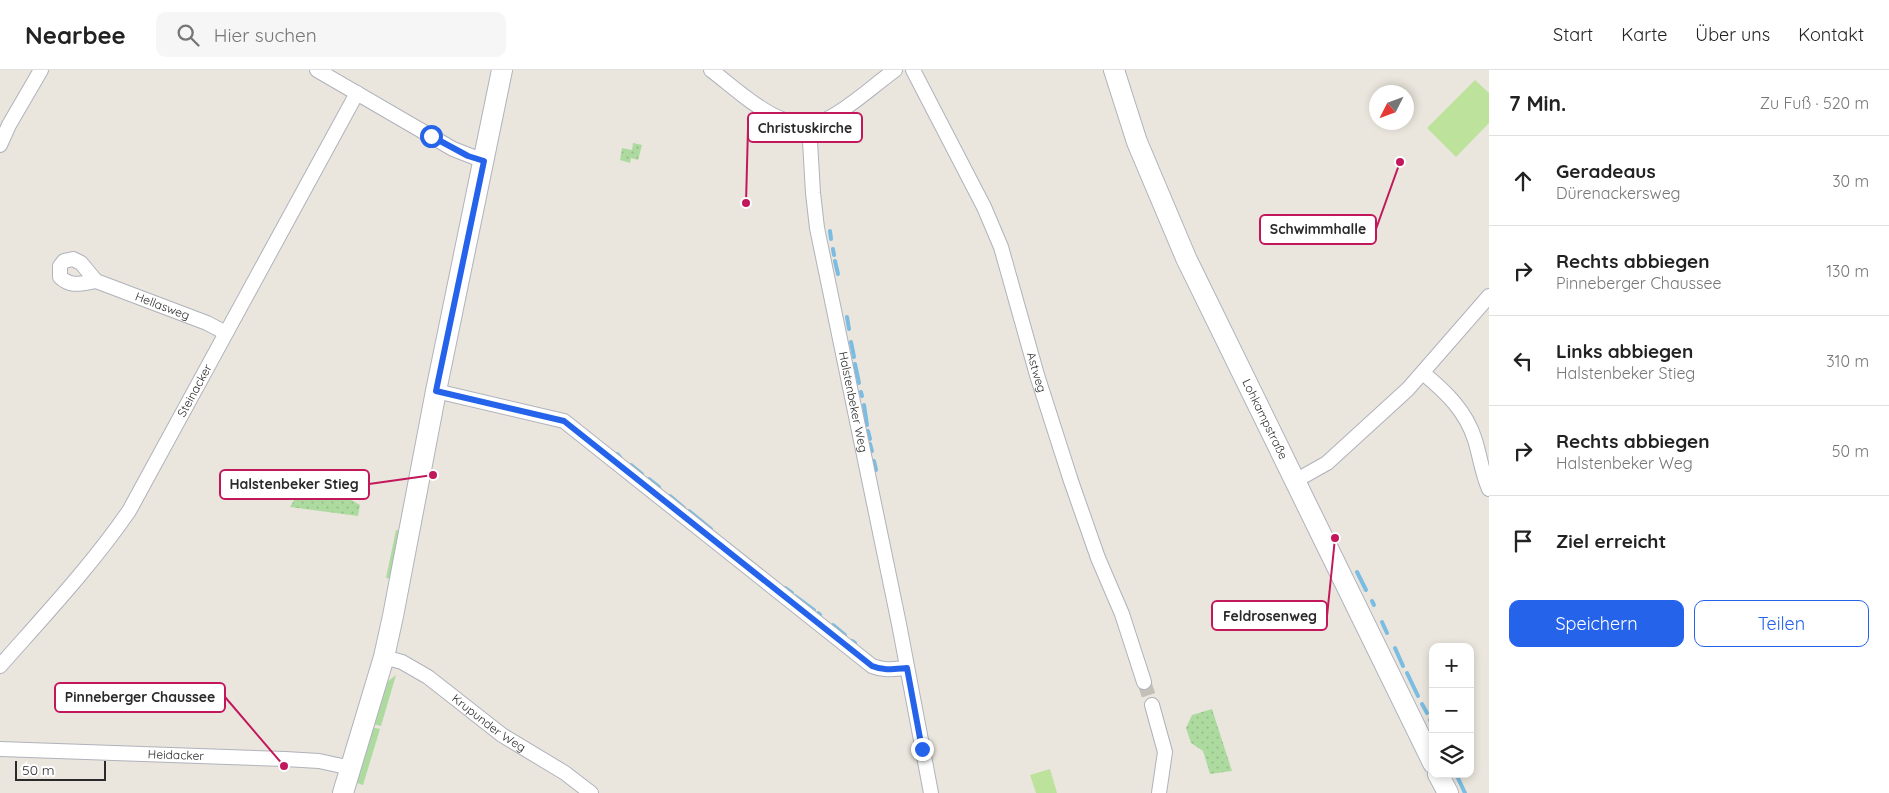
<!DOCTYPE html>
<html lang="de">
<head>
<meta charset="utf-8">
<style>
	:root { --surface:#fff; --page:#f6f6f6; --text:#222; --muted:#767676; --line:#e0e0e0; --accent:#2563eb }
	body { margin:0; font-family:Quicksand,sans-serif; background:var(--page); color:var(--text) }
	.controls { position:absolute; right:15px; bottom:15px; display:grid; overflow:hidden; border-radius:10px; box-shadow:0 2px 8px #0003 }
	.controls button { width:45px; height:45px; display:grid; place-items:center; padding:0; border:0; border-bottom:1px solid var(--line); background:var(--surface); color:var(--text); font:25px sans-serif }
	.compass { position:absolute; left:1369px; top:15px; width:45px; height:45px; border-radius:50%; background:var(--surface); box-shadow:0 2px 8px #0003; rotate:228deg }
	.scale { position:absolute; left:15px; bottom:12px; width:91px; box-sizing:border-box; padding-left:5px; border:2px solid #2a2a2a; border-top:0; font-size:14px; line-height:18px; white-space:nowrap; color:#2a2a2a; -webkit-text-stroke:4px #fff; paint-order:stroke }
	.stop { position:absolute; width:15px; height:15px; margin:-11px; border:4px solid #2563eb; border-radius:50%; background:#fff }
	.stop.end { background:#2563eb; border-color:#fff; box-shadow:0 1px 5px #0008 }
	.list { margin:0; padding:0; list-style:none }
	h2 { display:flex; justify-content:space-between; align-items:center; height:65px; margin:0; padding:0 20px; font-size:21px }
	h2 small { font-size:16px; font-weight:400; color:var(--muted) }
	.list li { display:grid; grid-template-columns:32px 1fr auto; gap:15px; align-items:center; box-sizing:border-box; height:90px; padding:0 20px; border-top:1px solid var(--line) }
	.list b { display:block; font-size:19px; white-space:nowrap }
	.list p { margin:0; font-size:16px; white-space:nowrap; color:var(--muted) }
	.list em { font-size:16px; font-style:normal; color:var(--muted) }
	.actions { display:flex; gap:10px; padding:15px 20px }
	.actions a { flex:1; padding:11px 0; border:1px solid var(--accent); border-radius:10px; text-align:center; font-size:18px; color:var(--accent) }
	.actions .main { background:var(--accent); color:#fff }
	.icon { flex:none; width:28px; height:28px; fill:none; stroke:currentColor; stroke-width:2; stroke-linecap:round; stroke-linejoin:round }
	.map { position:relative; flex:none; width:1489px; height:723px; overflow:hidden }
	header { display:flex; align-items:center; gap:30px; box-sizing:border-box; height:70px; padding:0 25px; background:var(--surface); border-bottom:1px solid var(--line) }
	header strong { font-size:24px }
	nav { display:flex; gap:28px; margin-inline-start:auto; font-size:18px }
	.search { width:350px; height:45px; background:var(--page); display:flex; align-items:center; gap:12px; box-sizing:border-box; padding:0 18px; border-radius:10px; color:var(--muted); font-size:19px }
	main { display:flex }
	aside { flex:1; background:var(--surface) }
	.map>svg:first-child { display:block }
	.grass { fill:#addb9f }
	.park { fill:url(#park-dots) }
	.pitch { fill:#bde29c }
	.lines { fill:none; stroke-linecap:round; stroke-linejoin:round }
	.stream { stroke:#7abce2; stroke-width:4 }
	.street-tunnel { stroke:#c4c0b9; stroke-width:14; stroke-dasharray:14 7; stroke-linecap:butt }
	.street-casing { stroke:#b0b2bc; stroke-width:16 }
	.secondary-casing { stroke:#b0b2bc; stroke-width:22 }
	.street { stroke:#fff; stroke-width:14 }
	.secondary { stroke:#fff; stroke-width:20 }
	.route { stroke:#2563eb; stroke-width:6 }
	.labels { text-anchor:middle; stroke-width:5; stroke-linejoin:round; paint-order:stroke }
	.street-label { font-size:12px; fill:#2a2a2a; stroke:#fff }
	.leader { fill:none; stroke:#c2185b; stroke-width:2 }
	.callout-dot { fill:#c2185b; stroke:#fff; stroke-width:2 }
	.callout { fill:#fff; stroke:#c2185b; stroke-width:2 }
	.callout-label { font-size:14px; text-anchor:middle; font-weight:bold; fill:#2a2a2a }
</style>
</head>
<body>
<header>
<strong>Nearbee</strong>
<div class="search"><svg class="icon" aria-label="search" viewBox="0 0 24 24"><circle cx="10" cy="10" r="6"/><path d="M15 15l6 6"/></svg>Hier suchen</div>
<nav><a>Start</a><a>Karte</a><a>Über uns</a><a>Kontakt</a></nav>
</header>
<main>
<div class="map">
<svg width="1489" height="723" viewBox="0 0 1489 723">
	<defs>
		<pattern id="park-dots" width="8" height="8" patternUnits="userSpaceOnUse" patternTransform="scale(1.25)"><rect width="8" height="8" fill="#addb9f"/><path d="M2 2h.1M6 6h.1" fill="none" stroke="#95bc89" stroke-width="1.8" stroke-linecap="round"/></pattern>
	</defs>
	<rect width="100%" height="100%" fill="#eae6dd"/>
	<g class="grass">
		<path d="M396,460L402,461L392,509L386,508Z"/>
		<path d="M396,605L381,656L372,654L386,613Z"/>
		<path d="M371,657L380,659L363,715L354,712Z"/>
	</g>
	<g class="park">
		<path d="M633,73L642,75L638,90L631,88L630,93L620,90L622,78L632,80Z"/>
		<path d="M308,406L360,435L358,446L290,437Z"/>
		<path d="M1212,639L1232,701L1210,704L1203,681L1191,673L1186,658L1192,645Z"/>
	</g>
	<g class="pitch">
		<path d="M1475,10L1489,23V53L1456,87L1427,58Z"/>
		<path d="M1050,699L1057,723H1036L1030,705Z"/>
	</g>
	<g class="lines">
		<g class="stream">
			<path d="M830,161L831,169"/>
			<path d="M833,179L834,185"/>
			<path d="M835,191L838,204"/>
			<path d="M847,247L849,259"/>
			<path d="M851,272L854,287"/>
			<path d="M855,294L859,313"/>
			<path d="M861,322L862,326"/>
			<path d="M864,335L867,355"/>
			<path d="M868,361L870,369"/>
			<path d="M870,374L872,381"/>
			<path d="M617,384L620,387"/>
			<path d="M874,391L876,400"/>
			<path d="M631,395L642,404"/>
			<path d="M649,409L659,417"/>
			<path d="M670,426L684,438"/>
			<path d="M689,441L711,459"/>
			<path d="M1357,502L1366,520"/>
			<path d="M785,518L792,523"/>
			<path d="M795,526L814,540"/>
			<path d="M1372,531L1374,535"/>
			<path d="M818,543L820,545"/>
			<path d="M1382,552L1387,563"/>
			<path d="M833,555L845,565"/>
			<path d="M852,571L855,573"/>
			<path d="M1395,578L1403,596"/>
			<path d="M1407,603L1418,626"/>
			<path d="M1422,634L1427,643"/>
			<path d="M1430,650L1433,655"/>
			<path d="M1456,704L1465,723"/>
		</g>
		<path class="street-tunnel" d="M1144,612L1152,635"/>
		<g class="street-casing">
			<g id="street">
				<path d="M317,0L453,79L484,91"/>
				<path d="M711,0C743,24 786,70 829,48C852,36 874,15 895,0"/>
				<path id="s1" d="M913,0L984,137L1001,177L1037,305L1071,411L1098,488L1122,544L1144,612"/>
				<path id="s2" d="M809,54L813,123L817,158L899,554L931,723"/>
				<path d="M0,75L9,55L41,0"/>
				<path id="s3" d="M96,211C82,213 72,218 60,207V196L64,191L73,189L81,193L96,211L207,253L226,263"/>
				<path d="M1423,303C1446,322 1466,341 1475,370C1480,386 1482,403 1489,419"/>
				<path d="M436,321L564,351L872,596C884,601 894,599 907,598"/>
				<path d="M1295,411L1327,393L1408,319L1489,226"/>
				<path id="s4" d="M384,587L402,592L428,607L502,665L565,703L591,723"/>
				<path id="s5" d="M0,596C45,545 91,496 129,441L357,23"/>
				<path d="M1152,635L1165,682L1159,723"/>
				<path id="s6" d="M0,679L285,689L319,691L351,698"/>
			</g>
		</g>
		<g class="secondary-casing">
			<g id="secondary">
				<path id="s7" d="M1114,0L1137,72L1186,188L1433,693"/>
				<path d="M1438,704L1448,723"/>
				<path d="M343,723L384,587L393,546L436,321L502,0"/>
			</g>
		</g>
		<use href="#street" class="street"/>
		<use href="#secondary" class="secondary"/>
	</g>
	<g class="lines">
		<path class="route" d="M431,66L468,86L484,91L436,321L564,351L872,596C884,601 894,599 907,598L922,679"/>
	</g>
	<g class="labels">
		<g class="street-label">
			<text dy="4" stroke="none"><textPath href="#s3" startOffset="168">Hellasweg</textPath></text>
			<text dy="4" stroke="none"><textPath href="#s1" startOffset="328">Astweg</textPath></text>
			<text dy="4" stroke="none"><textPath href="#s5" startOffset="339">Steinacker</textPath></text>
			<text dy="4" stroke="none"><textPath href="#s2" startOffset="282">Halstenbeker Weg</textPath></text>
			<text dy="4" stroke="none"><textPath href="#s7" startOffset="381">Lohkampstraße</textPath></text>
			<text dy="4" stroke="none"><textPath href="#s4" startOffset="125">Krupunder Weg</textPath></text>
			<text dy="4" stroke="none"><textPath href="#s6" startOffset="176">Heidacker</textPath></text>
		</g>
	</g>
	<path class="leader" d="M746 133L748 58M1400 92L1376 159M433 405L369 414M1335 468L1327 546M284 696L225 627"/>
	<g class="callout-dot">
		<circle cx="746" cy="133" r="5"/>
		<circle cx="1400" cy="92" r="5"/>
		<circle cx="433" cy="405" r="5"/>
		<circle cx="1335" cy="468" r="5"/>
		<circle cx="284" cy="696" r="5"/>
	</g>
	<g class="callout">
		<rect x="748" y="43" width="114" height="29" rx="5"/>
		<rect x="1260" y="145" width="116" height="29" rx="5"/>
		<rect x="220" y="400" width="149" height="29" rx="5"/>
		<rect x="1212" y="531" width="115" height="29" rx="5"/>
		<rect x="55" y="613" width="170" height="29" rx="5"/>
	</g>
	<g class="callout-label">
		<text x="805" y="63">Christuskirche</text>
		<text x="1318" y="164">Schwimmhalle</text>
		<text x="294" y="419">Halstenbeker Stieg</text>
		<text x="1270" y="551">Feldrosenweg</text>
		<text x="140" y="632">Pinneberger Chaussee</text>
	</g>
</svg>
<div class="controls">
<button>+</button>
<button>−</button>
<button><svg class="icon" aria-label="layers" viewBox="0 0 24 24"><path d="M12 4l9 5-9 5-9-5zM3 14l9 5 9-5"/></svg></button>
</div>
<svg class="compass" viewBox="-18 -18 36 36"><path d="M0-13l5 13h-10z" fill="#e53935"/><path d="M0 13l5-13h-10z" fill="#767676"/></svg>
<div class="scale">50 m</div>
<div class="stop" style="left:431px;top:66px"></div>
<div class="stop end" style="left:922px;top:679px"></div>
</div>
<aside>
<h2>7 Min.<small>Zu Fuß · 520 m</small></h2>
<ul class="list">
<li><svg class="icon" aria-label="ahead" viewBox="0 0 24 24"><path d="M12 20V5M6 11l6-6 6 6"/></svg><div><b>Geradeaus</b><p>Dürenackersweg</p></div><em>30 m</em></li>
<li><svg class="icon" aria-label="right" viewBox="0 0 24 24"><path d="M7 20v-9h11M14 6l5 5-5 5"/></svg><div><b>Rechts abbiegen</b><p>Pinneberger Chaussee</p></div><em>130 m</em></li>
<li><svg class="icon" aria-label="left" viewBox="0 0 24 24"><path d="M17 20v-9H6M10 6l-5 5 5 5"/></svg><div><b>Links abbiegen</b><p>Halstenbeker Stieg</p></div><em>310 m</em></li>
<li><svg class="icon" aria-label="right" viewBox="0 0 24 24"><path d="M7 20v-9h11M14 6l5 5-5 5"/></svg><div><b>Rechts abbiegen</b><p>Halstenbeker Weg</p></div><em>50 m</em></li>
<li><svg class="icon" aria-label="arrive" viewBox="0 0 24 24"><path d="M6 21V4h12l-3 4 3 4H6"/></svg><div><b>Ziel erreicht</b></div></li>
</ul>
<div class="actions"><a class="main">Speichern</a><a>Teilen</a></div>
</aside>
</main>
</body>
</html>
